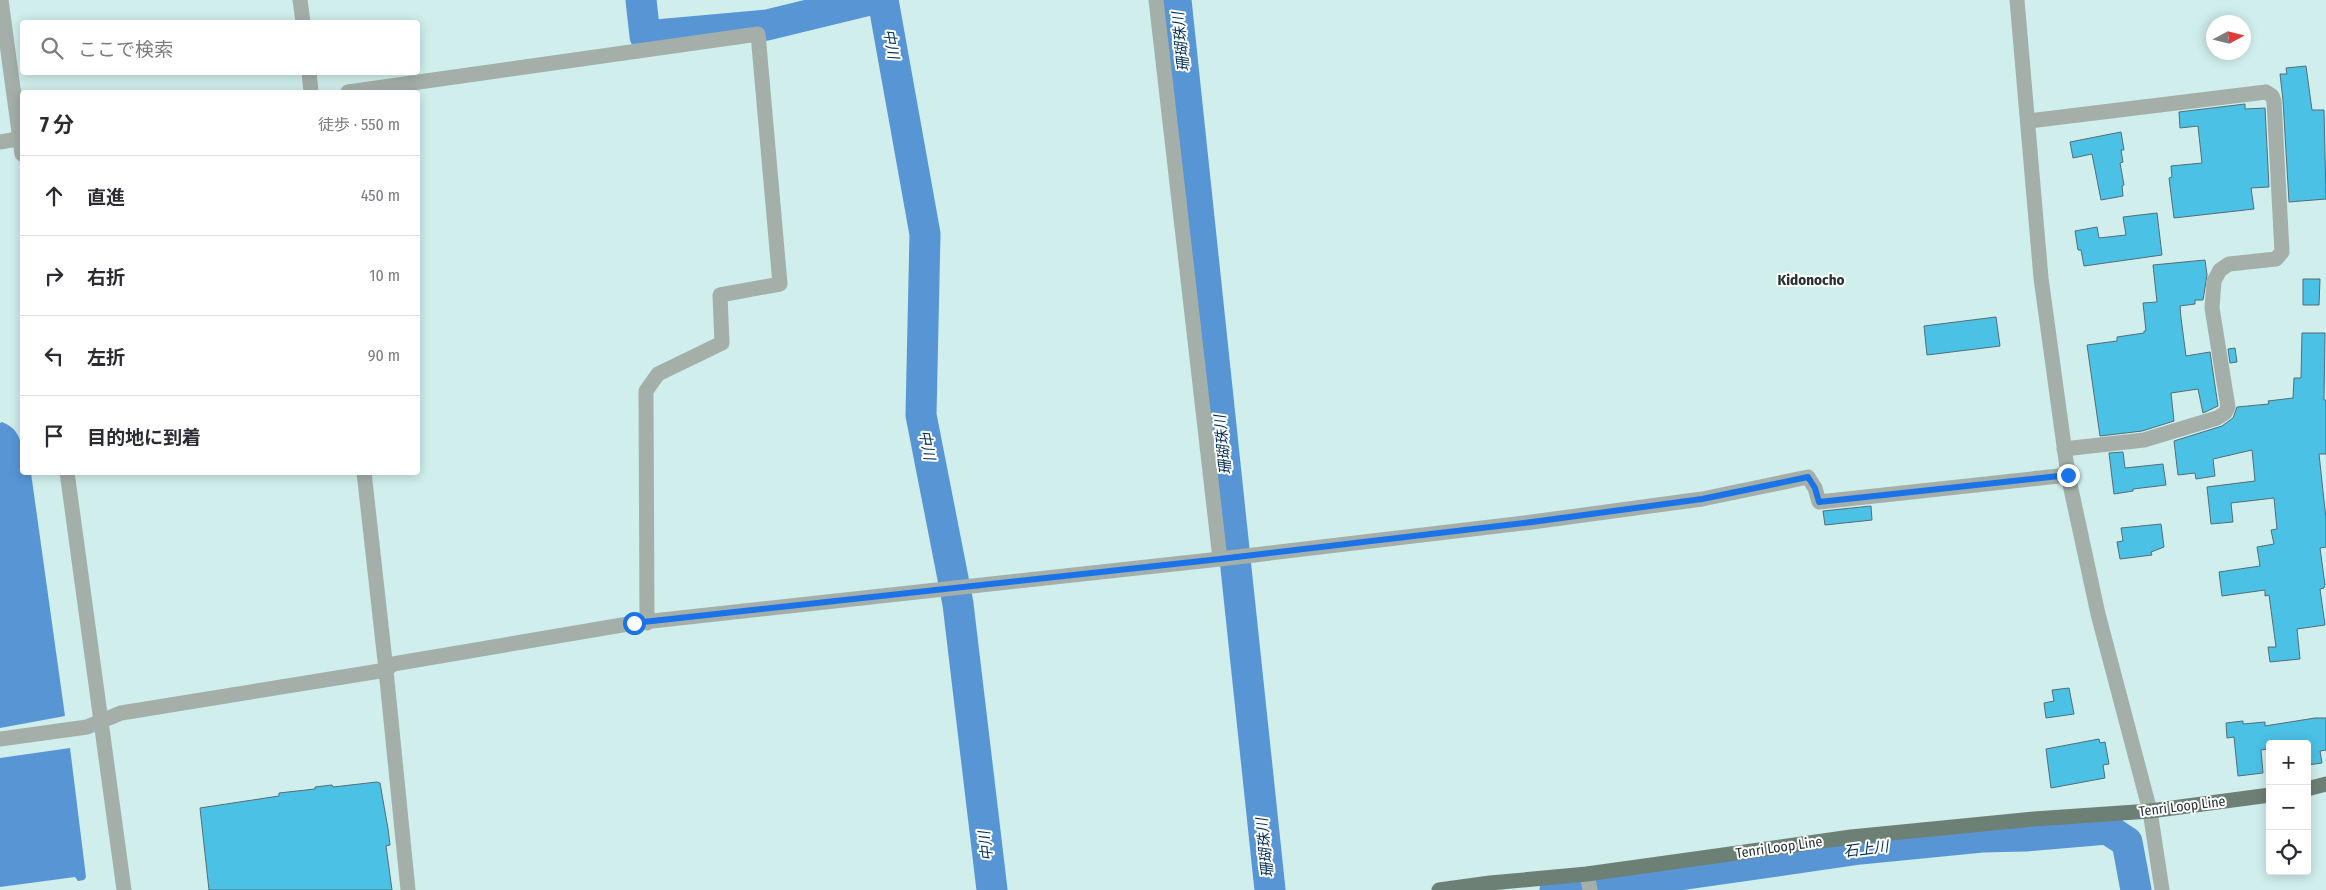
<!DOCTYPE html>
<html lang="ja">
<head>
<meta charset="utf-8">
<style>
	:root { --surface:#fff; --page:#f2f2f3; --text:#2b2b33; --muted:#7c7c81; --line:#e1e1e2 }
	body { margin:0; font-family:"Fira Sans Condensed","Noto Sans JP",sans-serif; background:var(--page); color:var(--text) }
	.controls { position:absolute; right:15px; bottom:15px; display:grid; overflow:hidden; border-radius:5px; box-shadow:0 2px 12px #0003 }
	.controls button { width:45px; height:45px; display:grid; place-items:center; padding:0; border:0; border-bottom:1px solid var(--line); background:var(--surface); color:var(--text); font:25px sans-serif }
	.compass { position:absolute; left:2206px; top:15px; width:45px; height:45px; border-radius:50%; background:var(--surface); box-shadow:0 2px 12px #0003; rotate:83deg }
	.stop { position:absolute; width:15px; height:15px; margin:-11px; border:4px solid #1a73e8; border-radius:50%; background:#fff }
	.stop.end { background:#1a73e8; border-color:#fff; box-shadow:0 1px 5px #0008 }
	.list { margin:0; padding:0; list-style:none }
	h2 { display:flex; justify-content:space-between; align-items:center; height:65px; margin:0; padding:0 20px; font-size:21px }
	h2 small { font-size:16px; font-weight:400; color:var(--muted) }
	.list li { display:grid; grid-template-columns:32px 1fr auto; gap:15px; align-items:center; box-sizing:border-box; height:80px; padding:0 20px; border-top:1px solid var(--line) }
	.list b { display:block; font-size:19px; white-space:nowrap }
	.list em { font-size:16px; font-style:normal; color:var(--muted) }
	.icon { flex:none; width:28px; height:28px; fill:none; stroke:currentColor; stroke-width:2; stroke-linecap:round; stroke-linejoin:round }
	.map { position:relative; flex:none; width:2326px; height:890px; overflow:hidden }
	.search { position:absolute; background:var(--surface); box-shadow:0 2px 12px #0003; left:20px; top:20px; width:400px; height:55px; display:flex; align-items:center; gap:12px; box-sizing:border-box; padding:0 18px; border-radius:5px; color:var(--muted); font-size:19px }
	.panel { position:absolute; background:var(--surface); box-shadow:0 2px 12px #0003; left:20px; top:90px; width:400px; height:385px; border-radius:5px }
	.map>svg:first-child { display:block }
	.water { fill:#5895d5 }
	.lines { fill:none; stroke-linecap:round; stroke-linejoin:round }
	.river { stroke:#5895d5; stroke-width:31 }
	.building { fill:#4bc1e5; stroke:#546d76 }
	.minor { stroke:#a4afa9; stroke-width:15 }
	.tertiary { stroke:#a4afa9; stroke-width:15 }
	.primary { stroke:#6d8076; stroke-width:15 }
	.route { stroke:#1a73e8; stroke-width:6 }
	.labels { text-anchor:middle; stroke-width:4; stroke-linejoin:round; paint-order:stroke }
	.street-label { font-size:14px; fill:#263131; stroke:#fff }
	.water-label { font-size:15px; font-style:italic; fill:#012f58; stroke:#fff }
	.neighbourhood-label { font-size:15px; font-weight:bold; fill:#263131; stroke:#fff }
</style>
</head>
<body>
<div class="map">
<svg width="2326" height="890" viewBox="0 0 2326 890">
	<rect width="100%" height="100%" fill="#cfeeec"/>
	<g class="water">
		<path d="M2,422C25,431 22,451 22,472L31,473L65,716L0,728V423Z"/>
		<path d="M70,748L86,877L84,880L78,881L75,877L0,887V758Z"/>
	</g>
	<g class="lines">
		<g class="river">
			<path d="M641,0L645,36L767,25L870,0"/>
			<path d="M883,0L925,234L921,415L958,604L992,890"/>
			<path d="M1176,0L1270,890"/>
			<path d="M1555,890L1571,886L1637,881L1860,849L1982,837L2026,836L2107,829L2127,842L2136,890"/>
		</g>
	</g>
	<g class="building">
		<path d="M2306,66L2312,110H2324L2326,199L2289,202L2283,100L2280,74H2287L2286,68Z"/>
		<path d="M2245,104V109L2265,108L2269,187L2251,188L2254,209L2174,218L2169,178L2172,177L2171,166L2202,163L2198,126L2180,128L2179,112Z"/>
		<path d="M2121,132L2124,150H2121L2123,162L2120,163L2124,185L2122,186L2123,196L2101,200L2092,154L2073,158L2070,142Z"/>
		<path d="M2157,213L2162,255L2084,266L2081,250H2078L2075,231L2097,227L2099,238L2126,235L2123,217Z"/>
		<path d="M2205,260L2207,275L2203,300H2195V304L2180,306L2181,318L2186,356L2210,352L2218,406L2203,413L2198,389L2171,393L2174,421L2142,431L2100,436L2087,345L2117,341V337L2144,333V331H2146L2143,303L2157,302L2153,265Z"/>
		<path d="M2303,279H2320L2319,305H2303Z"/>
		<path d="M1996,317L2000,346L1927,355L1924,326Z"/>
		<path d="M2302,333H2325L2324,400H2326V454H2319L2326,519V547L2320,548L2325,585L2324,588L2320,589L2325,625L2297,629L2300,659L2270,662L2268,647H2276L2269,595L2265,596V590L2222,596L2219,572L2260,566L2257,547L2274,544L2271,530L2277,529L2274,498L2231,503L2233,522L2211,524L2207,487L2255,481L2252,450L2213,459L2215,476L2196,479L2195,473L2178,475L2174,441L2222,426L2233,418L2237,407L2269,404L2268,401L2293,398L2294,378H2301Z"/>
		<path d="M2235,348L2237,362L2230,363L2228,349Z"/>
		<path d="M2123,452L2125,468L2163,464L2166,485L2133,489V491L2114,494L2109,453Z"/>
		<path d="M1871,506L1872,520L1825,525L1823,511Z"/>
		<path d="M2161,524L2164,547L2151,552L2152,555L2120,559L2117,542L2123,541L2121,528Z"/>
		<path d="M2069,688L2074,714L2046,718L2044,703L2054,701L2052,690Z"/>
		<path d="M2315,718H2326V750L2320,751L2322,763L2307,765V744H2267L2268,749L2261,750L2263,773L2238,776L2234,737L2227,738L2226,723L2243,721V724L2265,722V726Z"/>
		<path d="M2099,739L2100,743L2105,742L2109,764L2103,765L2105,778L2051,788L2046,749Z"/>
		<path d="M377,782L380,783L388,829L390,845L386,846L392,890H209L200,808L279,796V793L315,789V787L332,785L333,787Z"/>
	</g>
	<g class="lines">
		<g class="minor">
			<path d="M300,0L303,22"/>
			<path d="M1156,0L1220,559"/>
			<path d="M309,72L311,92"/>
			<path d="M348,92L758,34L780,284L720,295L722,343L658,374L646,391L647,623"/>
			<path d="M2029,121L2266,92L2272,96L2274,101L2282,252L2276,259L2229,264L2220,270L2214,281L2212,308L2228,407L2225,413L2217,418L2144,440L2064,449"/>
			<path d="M0,142L22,138"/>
			<path d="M364,472L386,670L408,890"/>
			<path d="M0,739L87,727L121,713L386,670L393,664L634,623L1220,559L1532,522L1702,499L1808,477L1815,488L1819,502L2068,475"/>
			<path d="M1587,874L1590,890"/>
		</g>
		<g class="tertiary">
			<path d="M1,0L22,154"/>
			<path d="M2017,0L2041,278L2068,475L2098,614L2150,811L2162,890"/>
			<path d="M67,472L124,890"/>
		</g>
		<g class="primary">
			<path d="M2307,789L2326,784"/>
			<path d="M1439,890L1490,883L1587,874L1851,837L2034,819L2150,811L2270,795"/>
		</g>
	</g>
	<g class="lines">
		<path class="route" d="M634,623L1220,559L1532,522L1702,499L1808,477L1815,488L1819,502L2068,475"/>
	</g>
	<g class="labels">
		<g class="street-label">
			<text transform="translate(2182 806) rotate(-7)" y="5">Tenri Loop Line</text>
			<text transform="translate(1779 847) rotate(-8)" y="5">Tenri Loop Line</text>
		</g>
		<g class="water-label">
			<text transform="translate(1181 42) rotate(-96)" y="5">珊瑚珠川</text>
			<text transform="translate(891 44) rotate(80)" y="5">中川</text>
			<text transform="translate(927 445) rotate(79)" y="5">中川</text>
			<text transform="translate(1223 445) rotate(-96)" y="5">珊瑚珠川</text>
			<text transform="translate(986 846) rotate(-97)" y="5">中川</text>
			<text transform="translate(1265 848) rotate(-96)" y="5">珊瑚珠川</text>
			<text transform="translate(1866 849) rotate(-7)" y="5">石上川</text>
		</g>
		<g class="neighbourhood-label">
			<text x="1811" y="285">Kidonocho</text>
		</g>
	</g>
</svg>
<div class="controls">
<button>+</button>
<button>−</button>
<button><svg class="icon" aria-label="locate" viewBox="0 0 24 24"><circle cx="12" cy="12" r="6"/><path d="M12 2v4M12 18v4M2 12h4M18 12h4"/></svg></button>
</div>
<svg class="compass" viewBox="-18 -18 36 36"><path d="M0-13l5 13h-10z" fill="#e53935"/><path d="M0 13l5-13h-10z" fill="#7c7c81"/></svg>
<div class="stop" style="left:634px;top:623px"></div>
<div class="stop end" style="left:2068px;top:475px"></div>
<div class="search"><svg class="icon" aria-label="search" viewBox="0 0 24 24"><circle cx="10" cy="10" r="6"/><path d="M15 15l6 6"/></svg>ここで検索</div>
<section class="panel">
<h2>7 分<small>徒歩 · 550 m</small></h2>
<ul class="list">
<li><svg class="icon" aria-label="ahead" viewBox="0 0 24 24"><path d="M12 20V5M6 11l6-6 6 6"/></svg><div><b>直進</b></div><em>450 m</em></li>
<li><svg class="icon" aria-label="right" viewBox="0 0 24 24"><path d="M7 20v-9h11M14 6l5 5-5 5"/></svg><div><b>右折</b></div><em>10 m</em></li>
<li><svg class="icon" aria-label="left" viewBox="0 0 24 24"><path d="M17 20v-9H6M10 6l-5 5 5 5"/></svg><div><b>左折</b></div><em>90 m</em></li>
<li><svg class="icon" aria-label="arrive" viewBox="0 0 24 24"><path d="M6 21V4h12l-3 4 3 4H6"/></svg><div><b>目的地に到着</b></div></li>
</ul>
</section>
</div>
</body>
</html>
